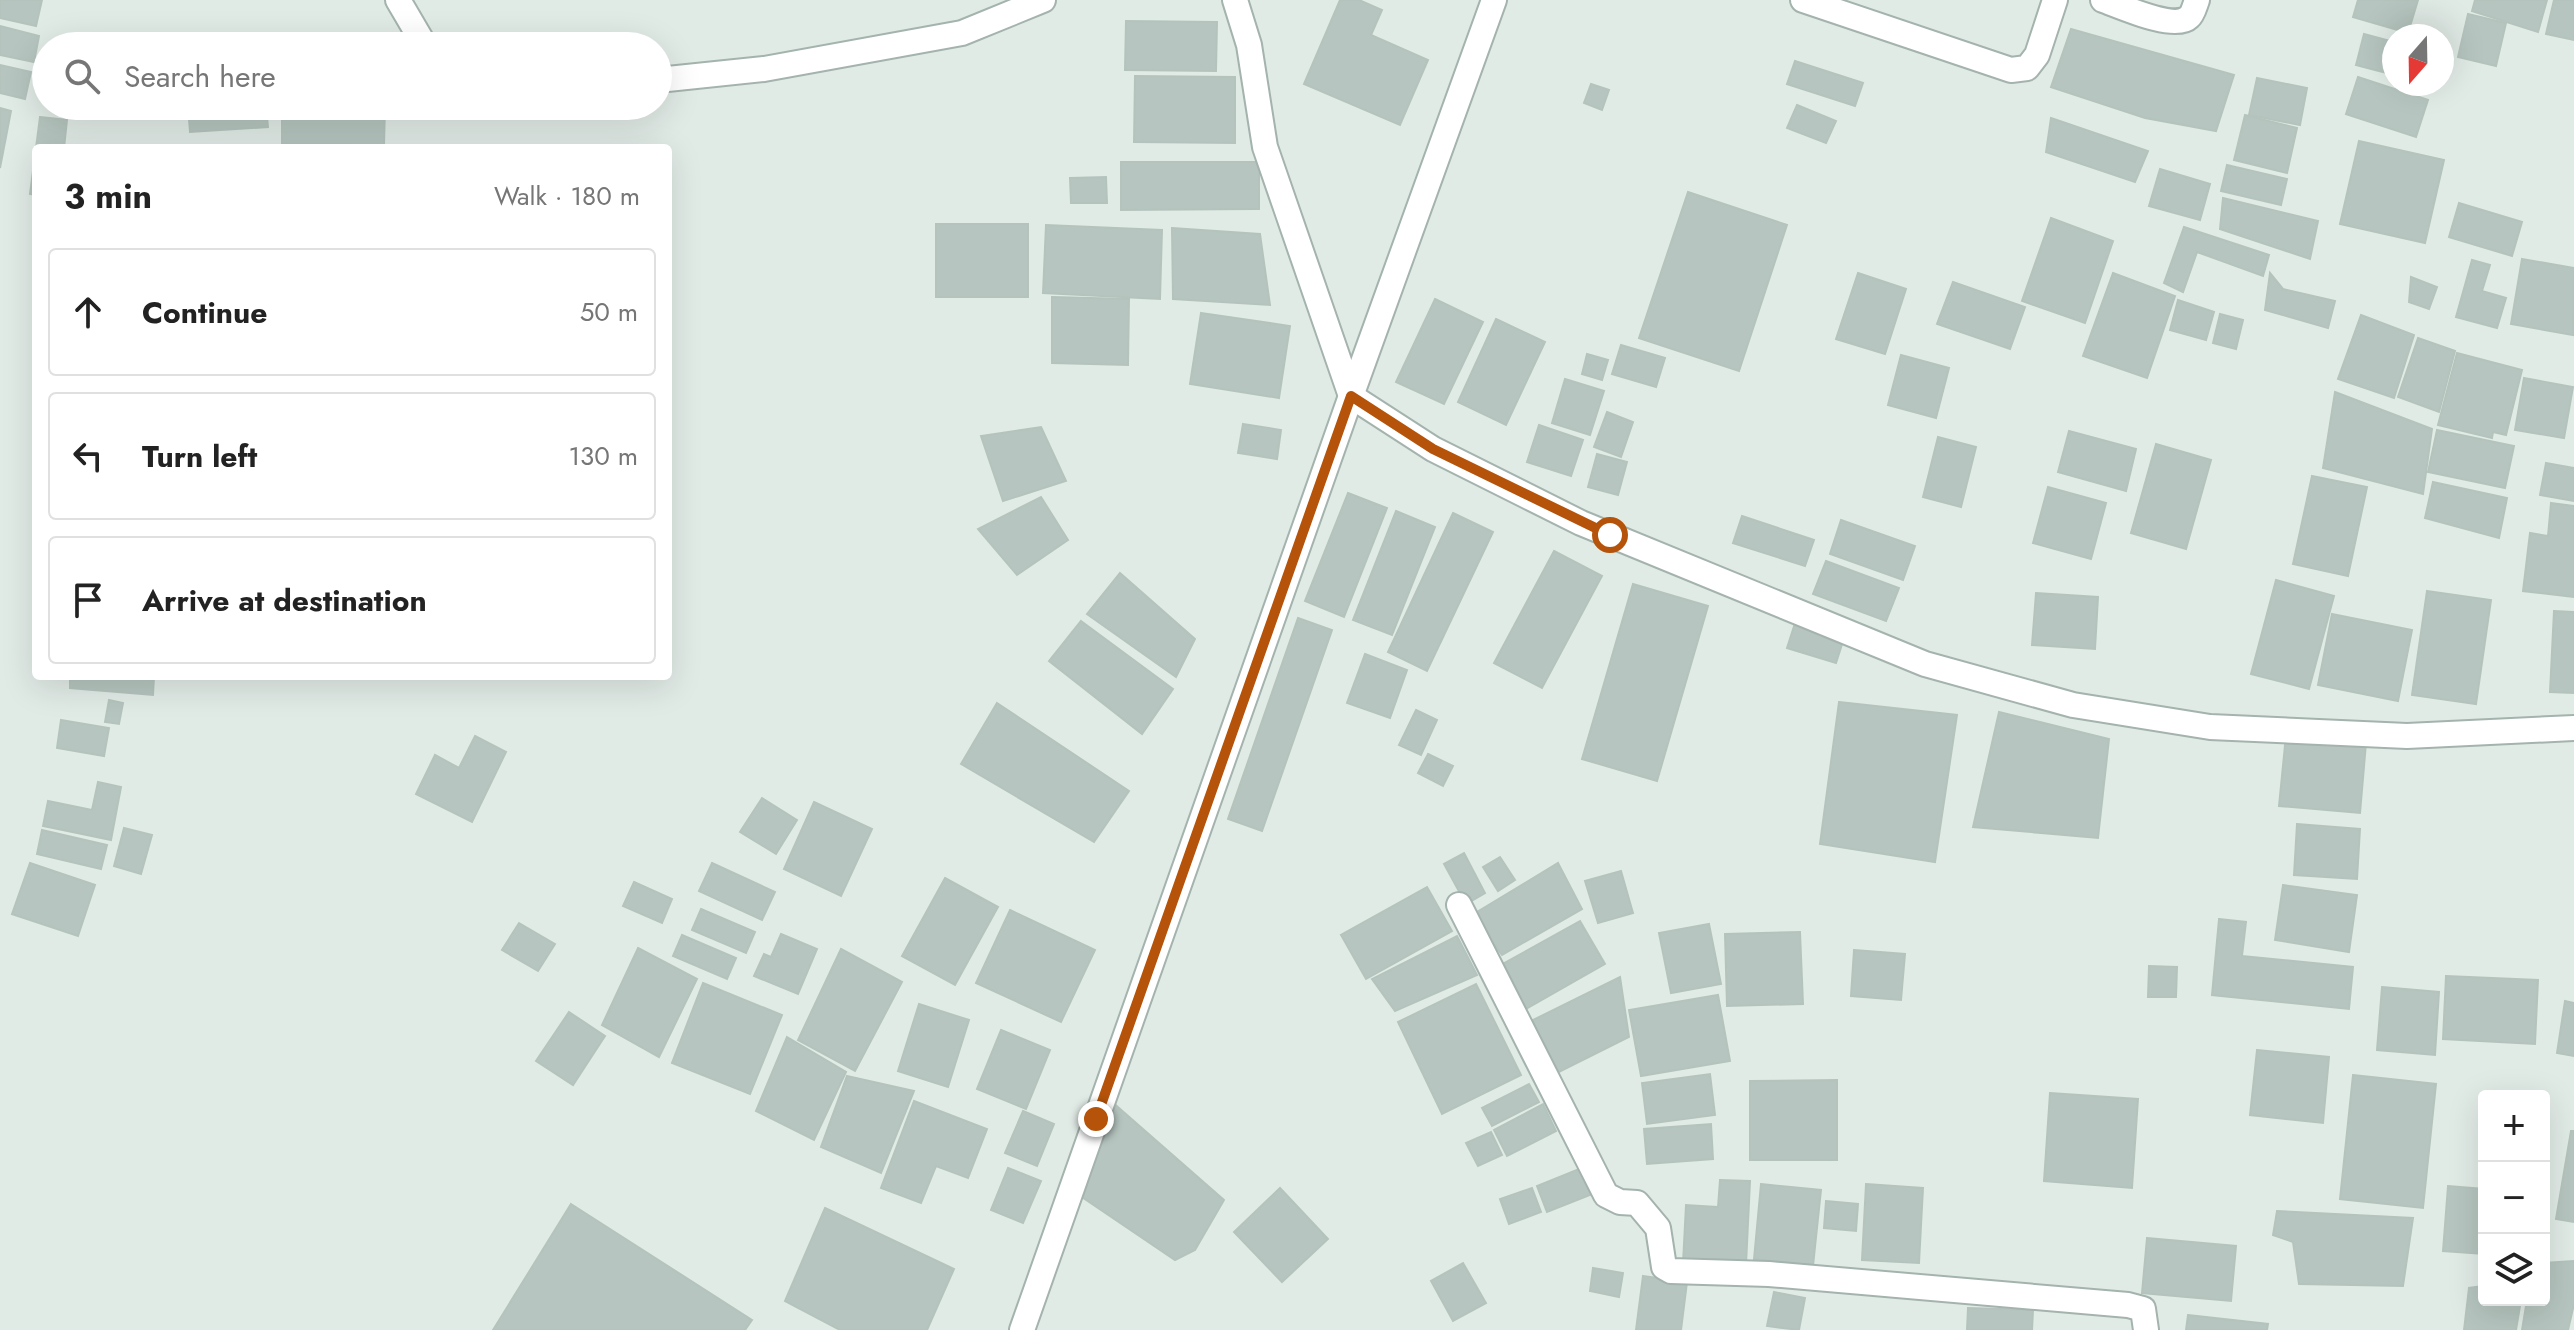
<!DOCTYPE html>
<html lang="en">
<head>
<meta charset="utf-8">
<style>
	:root { --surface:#fff; --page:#f2f2f2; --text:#222; --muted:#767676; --line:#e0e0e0 }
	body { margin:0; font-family:Jost,sans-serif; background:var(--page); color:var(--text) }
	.controls { position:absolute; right:24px; bottom:24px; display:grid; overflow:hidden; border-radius:8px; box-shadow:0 8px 32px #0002 }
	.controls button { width:72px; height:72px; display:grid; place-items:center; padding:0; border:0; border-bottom:2px solid var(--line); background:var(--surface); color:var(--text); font:40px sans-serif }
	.compass { position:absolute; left:2382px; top:24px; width:72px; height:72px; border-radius:50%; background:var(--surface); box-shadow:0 8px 32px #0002; rotate:200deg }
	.stop { position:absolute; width:24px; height:24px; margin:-18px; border:6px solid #b45309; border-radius:50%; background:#fff }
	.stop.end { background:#b45309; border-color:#fff; box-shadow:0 2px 8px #0008 }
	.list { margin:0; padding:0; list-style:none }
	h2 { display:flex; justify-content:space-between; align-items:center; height:104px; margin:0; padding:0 32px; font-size:34px }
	h2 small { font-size:26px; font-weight:400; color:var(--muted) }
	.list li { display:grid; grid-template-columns:52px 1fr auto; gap:24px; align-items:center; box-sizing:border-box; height:128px; margin:0 16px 16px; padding:0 16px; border:2px solid var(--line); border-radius:8px }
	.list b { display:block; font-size:30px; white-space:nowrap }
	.list em { font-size:26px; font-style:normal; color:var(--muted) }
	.icon { flex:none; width:44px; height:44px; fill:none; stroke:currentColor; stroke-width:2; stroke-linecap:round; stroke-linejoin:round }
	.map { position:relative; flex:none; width:2574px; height:1330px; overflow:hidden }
	.search { position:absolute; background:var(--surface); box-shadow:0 8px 32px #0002; left:32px; top:32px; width:640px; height:88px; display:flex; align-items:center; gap:20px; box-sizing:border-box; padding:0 28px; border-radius:44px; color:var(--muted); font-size:30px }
	.panel { position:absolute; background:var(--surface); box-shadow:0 8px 32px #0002; left:32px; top:144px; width:640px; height:536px; border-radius:8px }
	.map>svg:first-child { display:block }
	.building { fill:#b6c5bf; stroke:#b4c4bd; stroke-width:2 }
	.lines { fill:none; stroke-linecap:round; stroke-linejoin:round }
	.minor-casing { stroke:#a4b3ad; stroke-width:28 }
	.minor { stroke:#fff; stroke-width:24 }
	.route { stroke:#b45309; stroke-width:10 }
</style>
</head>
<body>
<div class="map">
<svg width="2574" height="1330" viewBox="0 0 2574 1330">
	<rect width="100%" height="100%" fill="#e1ebe6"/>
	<g class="building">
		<path d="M0,0H42L36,26L0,18Z"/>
		<path d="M1340,0H1359L1382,10L1371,35L1428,60L1400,125L1304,84Z"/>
		<path d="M2358,0H2418L2408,33L2353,17Z"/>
		<path d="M2475,0H2547L2538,32L2472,11Z"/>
		<path d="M2554,0H2574V40L2546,34Z"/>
		<path d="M2468,14L2506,23L2496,66L2458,57Z"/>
		<path d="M1126,21L1217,22L1216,71L1125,70Z"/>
		<path d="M0,26L39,36L34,62L0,55Z"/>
		<path d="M2071,29L2234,75L2216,131L2145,118L2051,87Z"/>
		<path d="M2364,34L2394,42V75L2356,65Z"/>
		<path d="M1795,61L1863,83L1855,106L1787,84Z"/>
		<path d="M0,65L31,72L25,99L0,93Z"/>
		<path d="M1135,76L1235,77V143L1134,142Z"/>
		<path d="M2358,77L2428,100L2416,137L2346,114Z"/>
		<path d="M2257,78L2307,88L2300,125L2249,115Z"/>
		<path d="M1591,84L1609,90L1602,110L1584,103Z"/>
		<path d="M1797,105L1836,121L1826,143L1787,128Z"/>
		<path d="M188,106H266L268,127L190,132Z"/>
		<path d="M282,106H385L384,145L282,144Z"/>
		<path d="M0,108L11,111L0,168Z"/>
		<path d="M2245,115L2297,128L2287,173L2234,160Z"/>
		<path d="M40,117L67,120L64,148H36V195L30,194Z"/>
		<path d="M2051,118L2148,151L2135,182L2046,152Z"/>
		<path d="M2359,141L2444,160L2425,243L2340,224Z"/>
		<path d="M1121,162H1259V209L1121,210Z"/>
		<path d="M2227,165L2287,179L2281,205L2221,191Z"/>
		<path d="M2160,169L2210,184L2200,220L2149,206Z"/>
		<path d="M1106,177L1107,203H1071L1070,178Z"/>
		<path d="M1688,192L1787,225L1739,371L1639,338Z"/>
		<path d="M2223,198L2318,221L2310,259L2220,229Z"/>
		<path d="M2459,203L2522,222L2512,256L2449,237Z"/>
		<path d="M2051,218L2113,241L2085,323L2022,301Z"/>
		<rect x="936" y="224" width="92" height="73"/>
		<path d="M1046,225L1162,230L1160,299L1043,293Z"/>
		<path d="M2184,227L2269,255L2263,276L2197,252L2183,292L2164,283Z"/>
		<path d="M1172,228L1260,234L1270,305L1173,299Z"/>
		<path d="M2522,259L2574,268L2573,335L2511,324Z"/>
		<path d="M2472,260L2490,265L2482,291L2506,298L2497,328L2456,317Z"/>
		<path d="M1858,273L1906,289L1885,354L1836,339Z"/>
		<path d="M2113,273L2175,296L2147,378L2083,356Z"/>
		<path d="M2270,273L2283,289L2335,301L2328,328L2265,310Z"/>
		<path d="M2411,277L2437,287L2429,309L2409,302Z"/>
		<path d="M1953,282L2025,307L2010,349L1937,324Z"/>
		<path d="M1052,297L1129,299L1128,365L1052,363Z"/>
		<path d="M1435,299L1483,322L1444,404L1396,382Z"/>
		<path d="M2178,300L2214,312L2206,340L2170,330Z"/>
		<path d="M1201,313L1290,326L1279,398L1190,384Z"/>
		<path d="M2220,314L2243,320L2236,349L2213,343Z"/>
		<path d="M2361,315L2414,335L2394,398L2338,379Z"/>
		<path d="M1496,319L1545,342L1506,425L1458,402Z"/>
		<path d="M2418,338L2455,351L2439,412L2398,397Z"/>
		<path d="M1621,345L1665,358L1656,387L1612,374Z"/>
		<path d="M2457,353L2522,370L2506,435L2493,432L2492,438L2438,425Z"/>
		<path d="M1587,354L1608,360L1602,380L1582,374Z"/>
		<path d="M1901,355L1949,368L1936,418L1888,405Z"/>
		<path d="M2524,378L2573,387L2564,438L2515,430Z"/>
		<path d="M1565,379L1604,391L1590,435L1552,423Z"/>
		<path d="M2335,392L2432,429L2423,494L2323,468Z"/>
		<path d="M1607,412L1633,422L1621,457L1594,447Z"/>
		<path d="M1243,424L1281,430L1277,459L1238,453Z"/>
		<path d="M1539,425L1583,440L1571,476L1527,462Z"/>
		<path d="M1041,427L1066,481L1003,501L981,436Z"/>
		<path d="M2437,430L2514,446L2505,488L2428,472Z"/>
		<path d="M2069,431L2136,449L2126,491L2058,472Z"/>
		<path d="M1938,437L1976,447L1961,507L1923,497Z"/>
		<path d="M2156,444L2211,460L2186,549L2131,533Z"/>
		<path d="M1597,454L1627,462L1618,495L1588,487Z"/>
		<path d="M2546,463L2574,468V501L2540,495Z"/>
		<path d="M2312,476L2367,487L2348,576L2293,564Z"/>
		<path d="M2433,482L2507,498L2499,538L2425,518Z"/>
		<path d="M2048,487L2106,503L2091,559L2033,543Z"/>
		<path d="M1348,493L1387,508L1344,617L1305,601Z"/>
		<path d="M1041,497L1068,540L1017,575L978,529Z"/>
		<path d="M2551,503L2574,506V597L2523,591L2530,533L2548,536Z"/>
		<path d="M1396,511L1435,527L1392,635L1353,620Z"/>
		<path d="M1453,513L1493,532L1427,671L1388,652Z"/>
		<path d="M1742,516L1814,540L1805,566L1733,543Z"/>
		<path d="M1841,520L1915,546L1903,580L1830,554Z"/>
		<path d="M1554,551L1602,576L1542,688L1494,663Z"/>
		<path d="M1826,561L1899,588L1886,621L1813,594Z"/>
		<path d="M1120,573L1195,639L1176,677L1087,614Z"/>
		<path d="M2276,580L2334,596L2309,689L2251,674Z"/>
		<path d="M1633,584L1708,606L1657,781L1582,759Z"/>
		<path d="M2427,591L2491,600L2476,704L2412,695Z"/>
		<path d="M2036,593L2098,597L2095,649L2032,645Z"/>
		<path d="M2554,611L2574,612V693L2550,692Z"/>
		<path d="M2332,614L2412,630L2398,701L2318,685Z"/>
		<path d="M1797,617L1846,632L1836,663L1787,648Z"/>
		<path d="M1298,618L1332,630L1262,831L1228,819Z"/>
		<path d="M1081,621L1173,689L1142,734L1049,661Z"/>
		<path d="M1365,654L1407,670L1390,718L1347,703Z"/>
		<path d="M70,676H154L153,695L70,688Z"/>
		<path d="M109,700L123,703L119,724L105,722Z"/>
		<path d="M1839,702L1957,715L1935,862L1820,844Z"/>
		<path d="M997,703L1129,791L1094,842L961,764Z"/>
		<path d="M1416,710L1437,720L1421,755L1399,745Z"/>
		<path d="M1999,712L2109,739L2098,838L1973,827Z"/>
		<path d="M61,720L109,728L104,756L57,748Z"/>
		<path d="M2286,735L2366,743L2360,813L2279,806Z"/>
		<path d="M475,736L506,752L472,822L416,794L435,755L459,768Z"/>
		<path d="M1428,754L1453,766L1443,786L1418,773Z"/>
		<path d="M98,782L121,787L111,840L43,826L48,801L92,810Z"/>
		<path d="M762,798L797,820L776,854L740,832Z"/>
		<path d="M814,802L872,829L841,896L784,869Z"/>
		<path d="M2297,824L2360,829L2357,879L2294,875Z"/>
		<path d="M124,828L152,835L141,874L114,866Z"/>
		<path d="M42,830L107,845L101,869L37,854Z"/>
		<path d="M1464,853L1485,893L1466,904L1444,864Z"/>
		<path d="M1500,857L1515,880L1498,891L1483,867Z"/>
		<path d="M30,863L95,885L78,936L12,914Z"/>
		<path d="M712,863L775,892L762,920L699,891Z"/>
		<path d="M1558,863L1582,909L1502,955L1472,915Z"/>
		<path d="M1621,871L1633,913L1598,923L1585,881Z"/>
		<path d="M945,878L998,907L955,985L902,956Z"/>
		<path d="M634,882L672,899L662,923L623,906Z"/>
		<path d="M2283,885L2357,895L2349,952L2275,940Z"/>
		<path d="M1427,887L1452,931L1366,979L1341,935Z"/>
		<path d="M701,909L755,932L746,953L692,930Z"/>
		<path d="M1010,910L1095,950L1061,1022L976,983Z"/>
		<path d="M2219,919L2246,922L2242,956L2353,967L2349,1009L2212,995Z"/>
		<path d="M1580,921L1605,964L1526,1009L1501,965Z"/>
		<path d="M519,923L555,944L538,971L502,950Z"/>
		<path d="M1709,924L1721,984L1671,993L1659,933Z"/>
		<path d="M1800,932L1803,1004L1727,1006L1725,934Z"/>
		<path d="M781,934L817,949L798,994L754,976L764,954L771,957Z"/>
		<path d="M682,935L736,958L727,979L673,956Z"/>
		<path d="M1457,936L1477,975L1395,1011L1372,979Z"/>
		<path d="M638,948L697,979L659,1057L602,1025Z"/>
		<path d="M841,949L902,982L855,1071L798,1040Z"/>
		<path d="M1854,950L1905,954L1901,1000L1851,996Z"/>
		<path d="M2149,966L2177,967L2176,997H2148Z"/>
		<path d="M2446,976L2538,980L2535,1044L2443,1039Z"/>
		<path d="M1620,977L1629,1037L1555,1074L1529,1022Z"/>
		<path d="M703,983L782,1015L750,1094L672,1063Z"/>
		<path d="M1476,984L1521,1075L1442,1114L1398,1022Z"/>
		<path d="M2382,987L2439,992L2435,1055L2377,1050Z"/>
		<path d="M1718,995L1730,1061L1641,1076L1629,1010Z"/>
		<path d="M2565,1001L2574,1003V1056L2557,1053Z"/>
		<path d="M919,1004L969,1020L948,1087L898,1071Z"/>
		<path d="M569,1012L605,1036L573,1085L536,1061Z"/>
		<path d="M1001,1030L1050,1050L1026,1109L977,1089Z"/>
		<path d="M787,1037L846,1072L814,1140L756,1111Z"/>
		<path d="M2257,1050L2329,1057L2323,1123L2250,1115Z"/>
		<path d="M1710,1074L1715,1115L1647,1124L1642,1083Z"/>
		<path d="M2353,1075L2436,1084L2423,1208L2340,1199Z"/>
		<path d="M847,1076L914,1091L881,1173L821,1147Z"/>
		<path d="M1837,1080V1160H1750V1081Z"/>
		<path d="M1529,1084L1539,1102L1492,1126L1482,1108Z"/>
		<path d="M2050,1093L2138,1099L2132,1188L2044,1181Z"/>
		<path d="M914,1101L987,1129L968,1178L936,1166L921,1203L881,1188Z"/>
		<path d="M1111,1101L1224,1200L1195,1250L1175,1260L1079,1195Z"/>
		<path d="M1543,1104L1556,1131L1507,1156L1494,1130Z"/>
		<path d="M1023,1111L1054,1124L1037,1166L1005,1153Z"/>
		<path d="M1711,1124L1713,1159L1647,1164L1644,1129Z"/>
		<path d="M2571,1131H2574V1222L2556,1219Z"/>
		<path d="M1491,1132L1502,1155L1478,1166L1466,1143Z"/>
		<path d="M1584,1167L1595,1193L1547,1212L1537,1186Z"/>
		<path d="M1008,1168L1041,1181L1023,1223L991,1210Z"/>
		<path d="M1720,1180L1750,1181L1746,1265L1683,1263L1686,1205L1718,1207Z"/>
		<path d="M1761,1184L1821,1190L1813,1266L1754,1259Z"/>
		<path d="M1866,1184L1923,1188L1919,1263L1862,1260Z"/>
		<path d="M2448,1186L2484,1189V1254L2443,1251Z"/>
		<path d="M1280,1188L1328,1239L1282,1282L1234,1232Z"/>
		<path d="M1532,1188L1541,1212L1509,1224L1500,1199Z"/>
		<path d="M1826,1201L1858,1204L1856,1231L1824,1228Z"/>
		<path d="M571,1204L752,1320L745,1330H493Z"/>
		<path d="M825,1208L954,1269L927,1330H840L785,1301Z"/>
		<path d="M2277,1211L2413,1218L2403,1286L2299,1284L2293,1242L2273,1235Z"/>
		<path d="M2147,1238L2236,1246L2231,1301L2142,1293Z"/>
		<path d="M2574,1261V1304L2568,1330H2522L2527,1300H2544V1263Z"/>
		<path d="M1463,1263L1486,1303L1453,1321L1431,1281Z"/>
		<path d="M1593,1268L1623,1273L1619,1297L1590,1291Z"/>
		<path d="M1643,1276L1687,1282L1681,1330H1636Z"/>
		<path d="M2484,1286V1300H2521L2516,1330H2464L2469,1288Z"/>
		<path d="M1774,1292L1805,1298L1799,1330L1767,1326Z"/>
		<path d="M1968,1308L2033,1310L2032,1330H1967Z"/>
		<path d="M2188,1315L2268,1324L2267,1330H2186Z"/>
	</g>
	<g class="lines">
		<g class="minor-casing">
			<g id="minor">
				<path d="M398,0L425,46"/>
				<path d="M1235,0L1249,45L1265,147L1351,396L1433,449L1581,523L1925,664L2073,705L2210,727L2407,736L2574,728"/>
				<path d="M1803,0L2011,70L2027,68L2037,55L2055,0"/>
				<path d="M2103,0C2120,6 2175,31 2189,17C2193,14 2195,5 2197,0"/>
				<path d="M658,80L764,69L962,33L1043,0"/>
				<path d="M1459,905L1606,1195L1620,1202L1637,1203L1658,1228L1664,1267L1671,1271L1769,1274L2128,1305L2143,1309L2146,1330"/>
				<path d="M1022,1330L1351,396L1494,0"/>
			</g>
		</g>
		<use href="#minor" class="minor"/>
	</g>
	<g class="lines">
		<path class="route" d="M1096,1119L1351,396L1433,449L1610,535"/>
	</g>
</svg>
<div class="controls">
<button>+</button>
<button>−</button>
<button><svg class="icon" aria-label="layers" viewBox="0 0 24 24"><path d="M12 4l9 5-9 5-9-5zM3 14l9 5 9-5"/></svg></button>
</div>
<svg class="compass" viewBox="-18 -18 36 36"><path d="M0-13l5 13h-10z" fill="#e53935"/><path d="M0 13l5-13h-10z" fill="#767676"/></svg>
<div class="stop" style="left:1610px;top:535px"></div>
<div class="stop end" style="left:1096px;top:1119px"></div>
<div class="search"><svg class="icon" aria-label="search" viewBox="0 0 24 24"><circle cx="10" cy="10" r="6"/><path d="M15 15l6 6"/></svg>Search here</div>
<section class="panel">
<h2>3 min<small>Walk · 180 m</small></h2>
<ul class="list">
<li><svg class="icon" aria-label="ahead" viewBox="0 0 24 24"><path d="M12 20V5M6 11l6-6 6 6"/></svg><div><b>Continue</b></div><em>50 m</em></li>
<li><svg class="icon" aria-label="left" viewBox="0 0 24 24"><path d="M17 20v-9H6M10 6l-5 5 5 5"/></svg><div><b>Turn left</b></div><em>130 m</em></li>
<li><svg class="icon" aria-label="arrive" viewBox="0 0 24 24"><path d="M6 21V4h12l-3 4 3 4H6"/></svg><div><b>Arrive at destination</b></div></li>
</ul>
</section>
</div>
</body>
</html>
